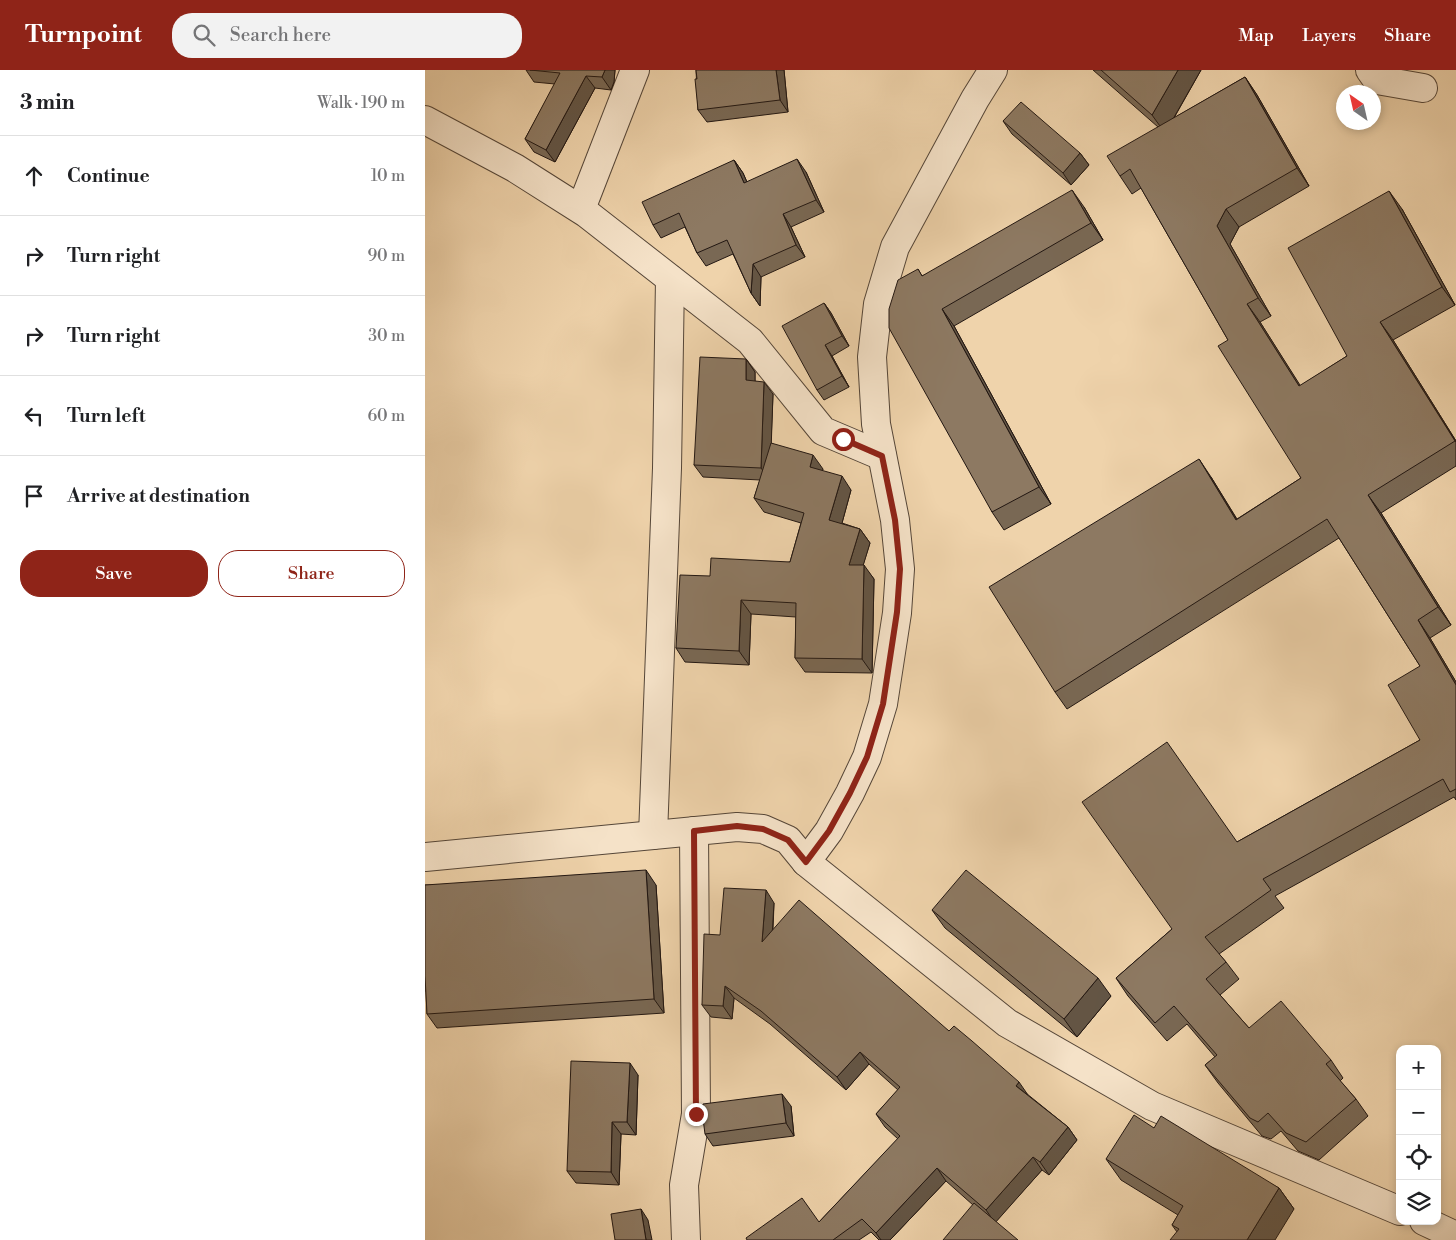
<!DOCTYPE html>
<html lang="en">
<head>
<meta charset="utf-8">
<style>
	:root { --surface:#fff; --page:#f2f2f2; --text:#202124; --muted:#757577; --line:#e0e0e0; --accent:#8f2418 }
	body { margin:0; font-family:"Libre Bodoni",serif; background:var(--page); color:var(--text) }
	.controls { position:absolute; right:15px; bottom:15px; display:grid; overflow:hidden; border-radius:10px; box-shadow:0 2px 8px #0003 }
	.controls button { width:45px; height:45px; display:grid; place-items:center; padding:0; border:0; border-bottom:1px solid var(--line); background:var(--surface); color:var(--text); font:25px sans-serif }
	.compass { position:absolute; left:911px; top:15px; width:45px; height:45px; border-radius:50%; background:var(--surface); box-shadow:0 2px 8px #0003; rotate:326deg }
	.stop { position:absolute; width:15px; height:15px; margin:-11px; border:4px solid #8f2418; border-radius:50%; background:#fff }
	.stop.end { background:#8f2418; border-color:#fff; box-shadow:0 1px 5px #0008 }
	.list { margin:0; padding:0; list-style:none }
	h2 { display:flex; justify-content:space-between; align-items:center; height:65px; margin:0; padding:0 20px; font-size:21px }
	h2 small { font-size:16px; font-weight:400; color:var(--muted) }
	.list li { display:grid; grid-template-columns:32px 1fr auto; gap:15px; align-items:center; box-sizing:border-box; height:80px; padding:0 20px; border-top:1px solid var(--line) }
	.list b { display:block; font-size:19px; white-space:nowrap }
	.list em { font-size:16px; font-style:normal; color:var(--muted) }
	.actions { display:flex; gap:10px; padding:15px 20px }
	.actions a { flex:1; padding:11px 0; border:1px solid var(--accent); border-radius:20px; text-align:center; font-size:18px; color:var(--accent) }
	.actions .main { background:var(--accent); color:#fff }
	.icon { flex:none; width:28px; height:28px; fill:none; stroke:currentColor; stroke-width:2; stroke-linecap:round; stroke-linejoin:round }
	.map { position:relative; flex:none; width:1031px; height:1170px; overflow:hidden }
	header { display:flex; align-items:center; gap:30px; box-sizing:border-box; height:70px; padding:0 25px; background:var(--accent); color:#fff }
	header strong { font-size:24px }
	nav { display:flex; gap:28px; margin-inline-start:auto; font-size:18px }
	.search { width:350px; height:45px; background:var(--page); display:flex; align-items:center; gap:12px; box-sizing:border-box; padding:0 18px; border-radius:20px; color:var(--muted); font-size:19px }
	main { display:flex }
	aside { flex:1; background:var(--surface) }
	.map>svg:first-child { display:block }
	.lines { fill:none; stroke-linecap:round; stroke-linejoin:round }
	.minor-casing { stroke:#554638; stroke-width:30 }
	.tertiary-casing { stroke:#554638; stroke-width:30 }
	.minor { stroke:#f5e2c8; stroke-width:28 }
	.tertiary { stroke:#f5e2c8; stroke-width:28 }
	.wall { fill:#796854; stroke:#221712 }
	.shaded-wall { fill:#635545; stroke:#221712 }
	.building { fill:#8d7962; stroke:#221712 }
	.route { stroke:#8f2418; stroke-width:6 }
</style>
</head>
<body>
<header>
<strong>Turnpoint</strong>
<div class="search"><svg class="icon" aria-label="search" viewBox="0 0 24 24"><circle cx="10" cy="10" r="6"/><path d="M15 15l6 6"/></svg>Search here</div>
<nav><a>Map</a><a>Layers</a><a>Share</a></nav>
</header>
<main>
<aside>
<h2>3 min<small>Walk · 190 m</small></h2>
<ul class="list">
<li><svg class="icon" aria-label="ahead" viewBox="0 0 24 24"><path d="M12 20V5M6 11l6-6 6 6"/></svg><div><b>Continue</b></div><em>10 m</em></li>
<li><svg class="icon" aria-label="right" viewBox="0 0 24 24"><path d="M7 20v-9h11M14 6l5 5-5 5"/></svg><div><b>Turn right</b></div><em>90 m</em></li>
<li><svg class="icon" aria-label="right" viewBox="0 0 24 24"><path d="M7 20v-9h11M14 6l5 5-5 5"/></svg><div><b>Turn right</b></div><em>30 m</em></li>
<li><svg class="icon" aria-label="left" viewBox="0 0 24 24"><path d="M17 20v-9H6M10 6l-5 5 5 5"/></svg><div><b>Turn left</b></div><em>60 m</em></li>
<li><svg class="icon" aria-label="arrive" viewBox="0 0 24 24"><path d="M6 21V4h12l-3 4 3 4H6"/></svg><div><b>Arrive at destination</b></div></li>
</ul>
<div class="actions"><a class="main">Save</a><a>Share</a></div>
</aside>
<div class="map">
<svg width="1031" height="1170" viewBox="0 0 1031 1170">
	<rect width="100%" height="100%" fill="#efd3ab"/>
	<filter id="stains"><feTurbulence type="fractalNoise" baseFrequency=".004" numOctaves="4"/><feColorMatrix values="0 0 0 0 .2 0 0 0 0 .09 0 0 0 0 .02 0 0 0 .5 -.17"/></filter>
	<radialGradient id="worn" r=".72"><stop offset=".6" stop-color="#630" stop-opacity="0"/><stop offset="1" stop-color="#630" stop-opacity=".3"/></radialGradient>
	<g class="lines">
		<g class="minor-casing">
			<g id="minor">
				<path d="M945,0L952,10L998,18"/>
				<path d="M0,50L90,98L161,143L325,271L398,361L457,386"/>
				<path d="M156,139L210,0"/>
				<path d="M228,765L242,398L245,209"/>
				<path d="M381,792L404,761L425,723L442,687L458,634L472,543L475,499L470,450L451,354L447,287L453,234L470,177L550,29L568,0"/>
				<path d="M261,1170L259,1115L271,1044L269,761"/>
			</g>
		</g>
		<g class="tertiary-casing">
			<g id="tertiary">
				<path d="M0,787L312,757L338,759L363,770L381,792L582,953L727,1036L975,1141"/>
				<path d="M999,1151L1031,1166"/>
			</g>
		</g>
		<use href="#minor" class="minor"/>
		<use href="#tertiary" class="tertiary"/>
	</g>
	<g class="wall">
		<path d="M101,0H190L189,12L186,20L170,18L130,92L109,82L100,69L130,14L109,12Z"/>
		<path d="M271,0H359L363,42L282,52L273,40Z"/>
		<path d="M668,0H776L749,48L820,7L832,25L884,116L814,157L805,174L846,246L835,252L875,316L922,286L977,139L1030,235L968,270L1031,371V396L956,443L1026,555L1005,568L1031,612V730L1029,727L850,826L859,838L794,884L801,892L814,909L795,925L824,958L906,990L918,1008L915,1011L931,1029L943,1046L894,1090L873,1081L856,1061L846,1069L837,1066L793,1013L780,995L790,987L762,954L742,971L703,926L691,908L747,859L812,772L995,670V596L914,468L642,639L630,622L786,407L812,449L876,408L803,270L716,118L707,124L695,106L733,57Z"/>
		<path d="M578,51L655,83L664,95L646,115L587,64Z"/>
		<path d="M309,90L318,103L322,112L381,102L399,142L366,157L380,187L336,207L335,236L326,223L308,184L281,196L272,183L260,157L236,168L228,155Z"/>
		<path d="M659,137L678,170L529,256L626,434L579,460L567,442L493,199L497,206Z"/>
		<path d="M399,233L406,243L424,276L407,286L424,317L399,330L392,320Z"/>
		<path d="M321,289L330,302V311L348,324L346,373L398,399L397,401L426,420L417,453L435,459L445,473L438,495L449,509L447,603L380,602L370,588L371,547L326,544L324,595L260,592L251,578L285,506L365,492L376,453L339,442L329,428L335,410L278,407L269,395Z"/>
		<path d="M0,815H231L239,943L12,958L2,944L1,921H0Z"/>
		<path d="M349,833L348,860L524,961L643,1057L652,1070L624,1105L617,1100L571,1151L548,1135L521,1111L465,1170H454L446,1162L434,1170H322L394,1152L473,1069L460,1057L451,1044L473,1020L444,994L421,1020L345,954L309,928L307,949L286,947L277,935L295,865Z"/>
		<path d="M507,840L686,926L652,967L520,858Z"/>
		<path d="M213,1005L211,1065L196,1064L194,1115L151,1113L142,1101Z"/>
		<path d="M366,1036L369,1066L288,1076L280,1064Z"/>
		<path d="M729,1058L854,1118L869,1139L752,1162L747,1155L753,1145L696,1110L681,1089Z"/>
	</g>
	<g class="shaded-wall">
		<path d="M180,0H190L189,12L186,20L177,7Z"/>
		<path d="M351,0H359L363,42L355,30Z"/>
		<path d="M753,0H776L740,63L727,45Z"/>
		<path d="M161,6L170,18L130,92L121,80Z"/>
		<path d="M820,7L832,25L884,116L872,98Z"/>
		<path d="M655,83L664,95L646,115L638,103Z"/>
		<path d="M372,89L381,102L399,142L391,130Z"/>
		<path d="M309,90L318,103L328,126L319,113Z"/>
		<path d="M647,120L659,137L678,170L666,153Z"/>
		<path d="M964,121L977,139L1030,235L1017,217Z"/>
		<path d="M801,139L814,157L805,174L846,246L833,228L792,156Z"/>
		<path d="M358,144L366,157L380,187L371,175Z"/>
		<path d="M328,194L336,207L335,236L326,223Z"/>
		<path d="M399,233L406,243L424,276L417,266Z"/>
		<path d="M822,234L835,252L887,334L874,316Z"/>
		<path d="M517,239L529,256L626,434L614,417Z"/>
		<path d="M955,252L968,270L1031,371V372Z"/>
		<path d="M400,275L407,286L424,317L417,306Z"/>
		<path d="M321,289L330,302V322L321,310Z"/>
		<path d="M339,312L348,324L345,410L336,398Z"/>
		<path d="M388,385L398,399L394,411L385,397Z"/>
		<path d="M774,389L786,407L823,468L811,450Z"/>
		<path d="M417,406L426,420L414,464L404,450Z"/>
		<path d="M943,425L956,443L1026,555L1013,537Z"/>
		<path d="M435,459L445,473L434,509L424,495Z"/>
		<path d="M439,495L449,509L447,603L437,589Z"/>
		<path d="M316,530L326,544L324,595L314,581Z"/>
		<path d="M993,550L1005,568L1031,612V615Z"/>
		<path d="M221,800L231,815L239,943L229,929Z"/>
		<path d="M341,820L349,833L346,884L337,872Z"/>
		<path d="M673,908L686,926L652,967L639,949Z"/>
		<path d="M300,916L309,928L307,949L298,936Z"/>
		<path d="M435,982L444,994L421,1020L412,1007Z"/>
		<path d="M205,993L213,1005L211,1065L202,1052Z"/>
		<path d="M594,1012L603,1025L591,1016Z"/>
		<path d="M357,1024L366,1036L369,1066L361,1053Z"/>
		<path d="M187,1052L196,1064L194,1115L186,1102Z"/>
		<path d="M643,1057L652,1070L624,1105L615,1092Z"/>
		<path d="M608,1087L617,1100L570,1153L561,1140Z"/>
		<path d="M512,1098L521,1111L465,1170H456L451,1163Z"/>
		<path d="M854,1118L869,1139L850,1170H822Z"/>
		<path d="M216,1139L223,1150L227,1170H221Z"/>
	</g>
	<g class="building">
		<path d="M105,0H180L177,7L161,6L121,80L100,69L135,3Z"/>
		<path d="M271,0H351L355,30L273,40L270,9H272Z"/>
		<path d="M676,0H753L727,45Z"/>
		<path d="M820,7L872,98L801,139L792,156L833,228L822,234L874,316L922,286L863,178L964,121L1017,217L955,252L1030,371L943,425L1013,537L993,550L1031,615V719L1025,722L1018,709L838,809L846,820L780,867L801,892L781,909L824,958L856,931L906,990L901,994L931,1029L881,1072L861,1063L843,1043L833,1052L825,1048L780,995L792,985L749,936L730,953L691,908L747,859L657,732L742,672L812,772L995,670L963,615L995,596L902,449L630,622L564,517L774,389L811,450L876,408L793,276L803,270L705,99L695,106L682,86Z"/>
		<path d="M596,32L655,83L638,103L578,51Z"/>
		<path d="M372,89L391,130L358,144L371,175L328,194L326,223L302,170L272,183L254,143L228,155L217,132L309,90L319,113Z"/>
		<path d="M647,120L666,153L517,239L614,417L567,442L464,258V239L473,210L493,199L497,206Z"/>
		<path d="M399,233L417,266L400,275L417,306L392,320L357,256Z"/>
		<path d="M275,287L321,289V310L339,312L336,398L269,395Z"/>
		<path d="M346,373L388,385L385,397L417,406L404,450L435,459L424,495H439L437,589L370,588L371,533L316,530L314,581L251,578L255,505L285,506L286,488L365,492L379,443L329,428Z"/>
		<path d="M221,800L229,929L2,944L0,906V815Z"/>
		<path d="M541,800L673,908L639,949L507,840Z"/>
		<path d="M299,818L341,820L337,872L374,830L524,961L529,956L547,971L594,1012L591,1016L643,1057L615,1092L608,1087L561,1140L512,1098L451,1163L437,1149L408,1170H322L321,1168L377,1128L394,1152L475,1066L451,1044L475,1017L435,982L412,1007L336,941L300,916L298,936L277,935L279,864L295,865Z"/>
		<path d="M146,991L205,993L202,1052H187L186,1102L142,1101Z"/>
		<path d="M357,1024L361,1053L280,1064L277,1041L278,1034Z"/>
		<path d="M709,1045L729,1058L736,1046L854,1118L822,1170H745L754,1159L747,1155L758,1136L681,1089Z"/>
		<path d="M549,1133L593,1170H518Z"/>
		<path d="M216,1139L221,1170H190L186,1144Z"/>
	</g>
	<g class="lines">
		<path class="route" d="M271,1044L269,761L312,756L338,759L363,770L381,792L404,761L425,723L442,687L458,634L472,542L475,499L470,450L457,386L418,369"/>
	</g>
	<rect width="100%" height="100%" filter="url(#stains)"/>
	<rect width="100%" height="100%" fill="url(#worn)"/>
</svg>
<div class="controls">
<button>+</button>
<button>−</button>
<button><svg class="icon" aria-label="locate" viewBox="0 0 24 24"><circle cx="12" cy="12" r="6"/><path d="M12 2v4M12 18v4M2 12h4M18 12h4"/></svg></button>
<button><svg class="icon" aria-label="layers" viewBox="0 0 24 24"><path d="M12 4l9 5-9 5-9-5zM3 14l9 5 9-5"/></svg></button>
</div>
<svg class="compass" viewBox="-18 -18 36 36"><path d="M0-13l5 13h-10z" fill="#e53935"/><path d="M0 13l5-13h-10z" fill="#757577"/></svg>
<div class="stop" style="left:418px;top:369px"></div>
<div class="stop end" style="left:271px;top:1044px"></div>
</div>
</main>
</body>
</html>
